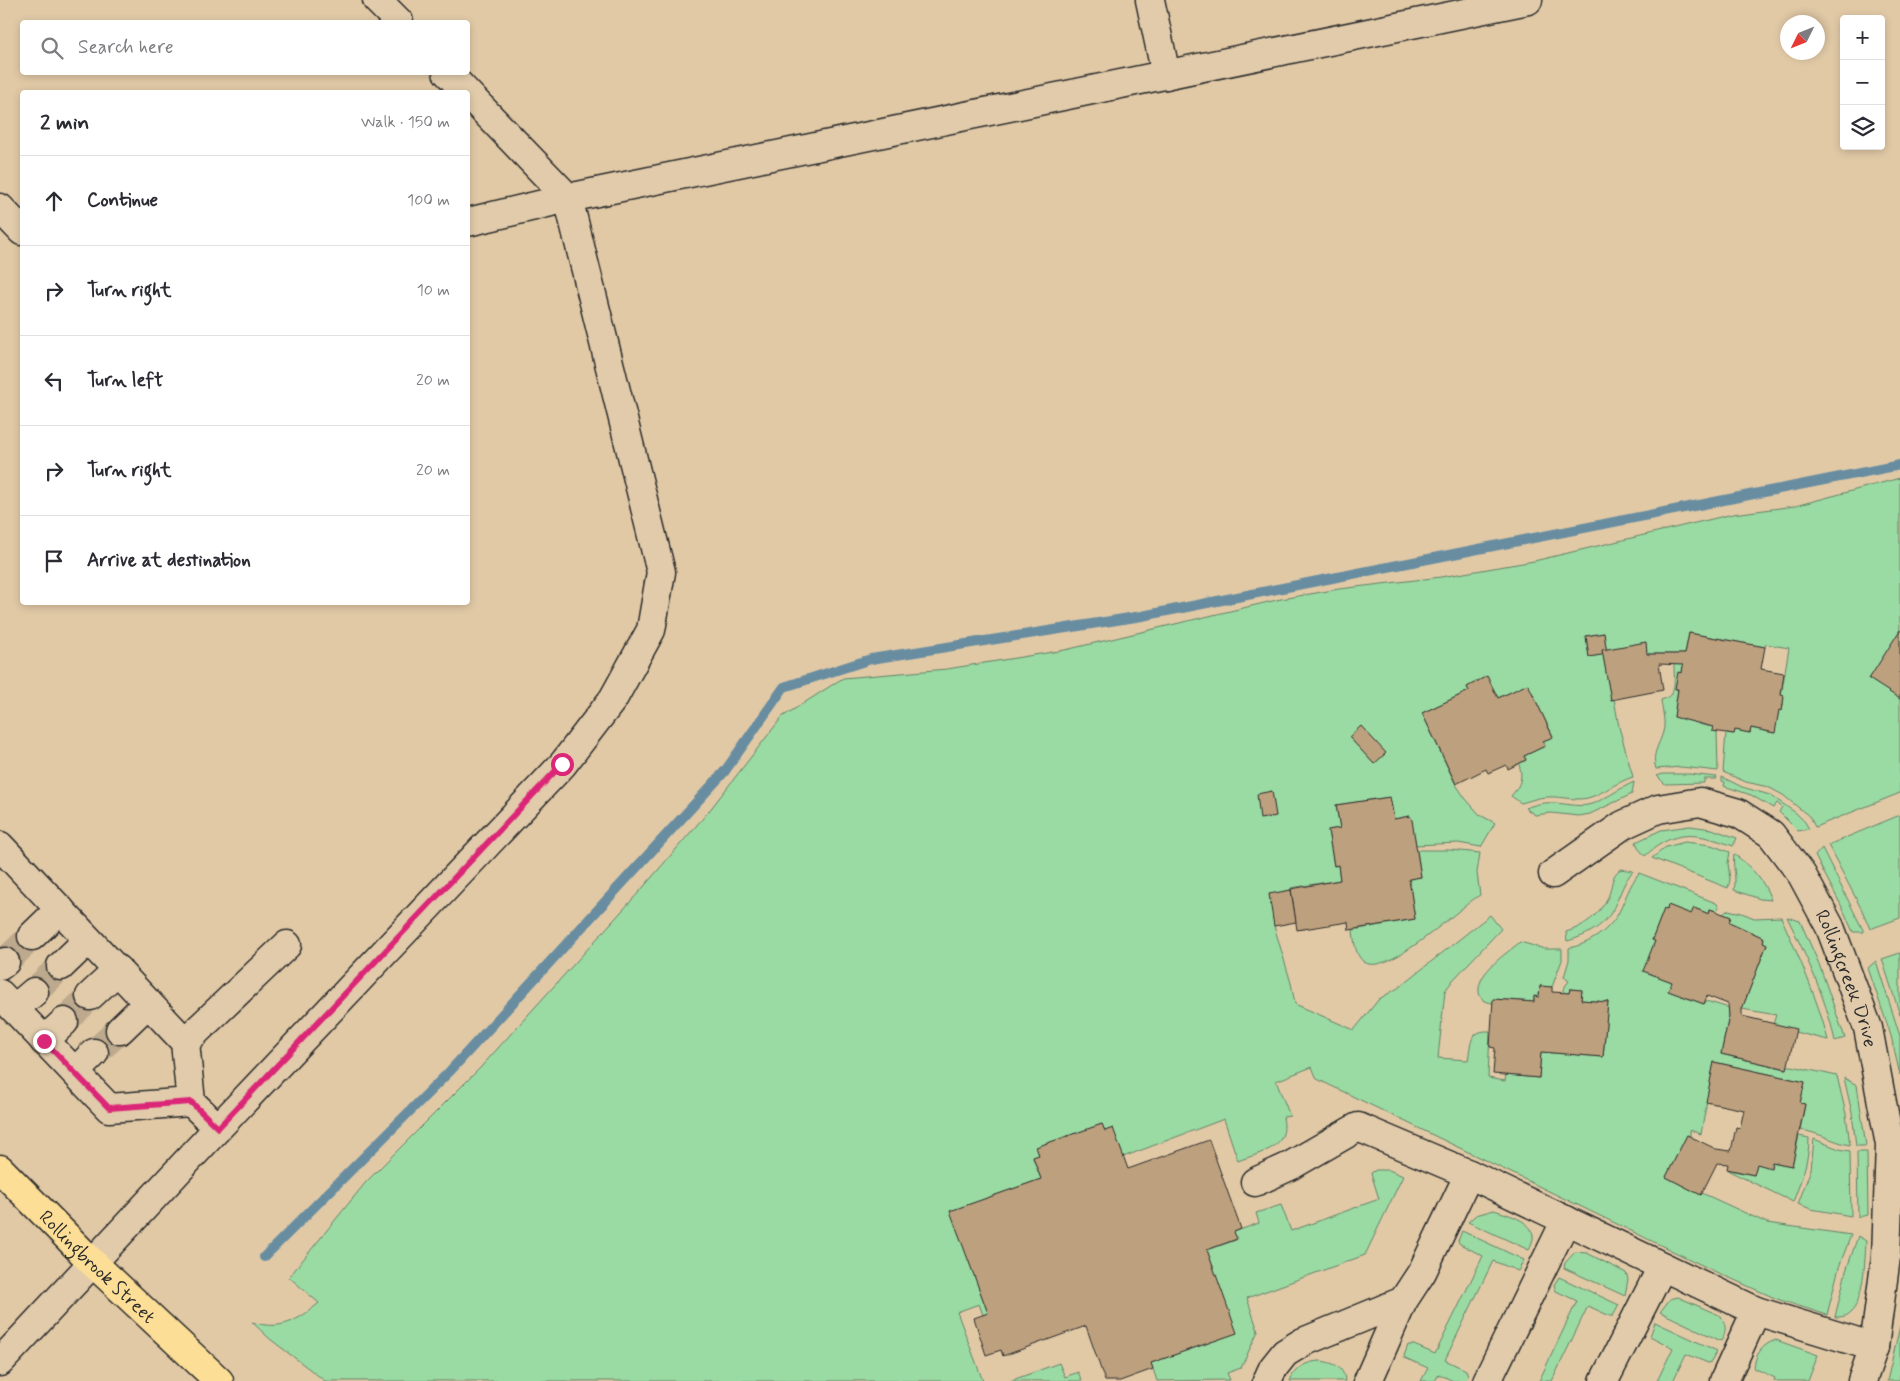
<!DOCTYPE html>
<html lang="en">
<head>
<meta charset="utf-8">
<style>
	:root { --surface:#fff; --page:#f2f2f3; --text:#2b2b33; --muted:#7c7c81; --line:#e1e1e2 }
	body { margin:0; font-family:Mynerve,sans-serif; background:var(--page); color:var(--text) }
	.controls { position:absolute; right:15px; top:15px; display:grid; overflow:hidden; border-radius:5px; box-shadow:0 2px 8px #0003 }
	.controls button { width:45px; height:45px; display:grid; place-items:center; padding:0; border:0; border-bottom:1px solid var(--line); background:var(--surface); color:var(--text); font:25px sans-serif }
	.compass { position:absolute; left:1780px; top:15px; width:45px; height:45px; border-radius:50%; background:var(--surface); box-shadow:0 2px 8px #0003; rotate:227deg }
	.stop { position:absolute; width:15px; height:15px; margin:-11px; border:4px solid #db2777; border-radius:50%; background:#fff }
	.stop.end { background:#db2777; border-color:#fff; box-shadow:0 1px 5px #0008 }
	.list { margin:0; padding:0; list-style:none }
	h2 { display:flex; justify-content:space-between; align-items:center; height:65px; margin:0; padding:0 20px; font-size:21px }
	h2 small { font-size:16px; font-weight:400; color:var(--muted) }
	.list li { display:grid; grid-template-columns:32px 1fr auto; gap:15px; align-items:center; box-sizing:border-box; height:90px; padding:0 20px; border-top:1px solid var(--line) }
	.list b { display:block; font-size:19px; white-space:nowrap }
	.list em { font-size:16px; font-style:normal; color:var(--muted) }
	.icon { flex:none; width:28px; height:28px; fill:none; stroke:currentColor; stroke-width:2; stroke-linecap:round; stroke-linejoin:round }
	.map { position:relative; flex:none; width:1900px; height:1381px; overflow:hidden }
	.search { position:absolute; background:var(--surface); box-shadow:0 2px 8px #0003; left:20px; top:20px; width:450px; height:55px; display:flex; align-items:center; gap:12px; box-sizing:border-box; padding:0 18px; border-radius:5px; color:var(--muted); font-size:19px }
	.panel { position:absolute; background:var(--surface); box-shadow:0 2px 8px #0003; left:20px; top:90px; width:450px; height:515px; border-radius:5px }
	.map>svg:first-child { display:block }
	.green { fill:#9adaa3; stroke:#628267 }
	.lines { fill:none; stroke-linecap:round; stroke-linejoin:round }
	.stream { stroke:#678da1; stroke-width:10 }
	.building { fill:#bda17e; stroke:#2b2b2b }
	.minor-tunnel { stroke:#bda98d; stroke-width:28; stroke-dasharray:28 14; stroke-linecap:butt }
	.minor-casing { stroke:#2b2b2b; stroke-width:31 }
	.major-casing { stroke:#2b2b2b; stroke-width:31 }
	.minor { stroke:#e1cbab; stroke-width:28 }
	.major { stroke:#fcde96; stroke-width:28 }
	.route { stroke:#db2777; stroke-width:6 }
	.labels { text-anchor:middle; stroke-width:4; stroke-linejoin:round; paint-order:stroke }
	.street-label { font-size:19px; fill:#2b2b2b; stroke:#e1cbab }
</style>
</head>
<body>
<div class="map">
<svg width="1900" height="1381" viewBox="0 0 1900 1381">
	<rect width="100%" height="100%" fill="#e1c9a6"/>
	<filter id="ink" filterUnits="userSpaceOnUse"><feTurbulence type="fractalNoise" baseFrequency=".02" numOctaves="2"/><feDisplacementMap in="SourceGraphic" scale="10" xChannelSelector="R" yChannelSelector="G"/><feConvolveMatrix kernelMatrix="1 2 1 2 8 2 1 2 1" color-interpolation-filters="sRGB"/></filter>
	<g filter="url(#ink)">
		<g class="green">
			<path d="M1900,478V793L1815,827L1810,817L1783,795L1768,787L1746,782L1723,772L1726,733L1734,734L1735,730L1750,733L1751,728L1774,733L1779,710L1782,711L1784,696L1781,695L1789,648L1766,644L1765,647L1689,633L1685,654H1647L1606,650L1604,633L1586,636L1589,657L1603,654L1611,699H1614L1619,727L1633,777C1617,782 1605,792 1591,797C1577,802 1562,796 1548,797C1538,797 1530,801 1521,803L1511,796C1521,785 1523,777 1519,764L1526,760L1524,756L1545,746L1543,741L1553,736L1528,685L1498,698L1487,677L1467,687L1469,691L1422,713L1455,783L1465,798L1480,815L1495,823L1481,847L1458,843L1416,845L1410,816L1394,819L1390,797L1336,805L1340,828L1328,830L1334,866L1338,865L1340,880L1291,888L1274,926L1291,983L1295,1004L1354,1030L1379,999L1398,988L1490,915L1501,929L1453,980L1445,991L1438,1058L1468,1060C1471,1044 1469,1030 1490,1031L1488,1078L1505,1081L1506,1075L1539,1078L1541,1052L1603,1057L1608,1002L1581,1000L1582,990L1570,989L1569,993H1563V989L1569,981L1564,977L1569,960V948C1589,944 1609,931 1619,912C1626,898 1629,886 1639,873L1716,903L1719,906L1717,911L1710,909L1709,914L1694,908L1691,914L1668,906L1667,910L1664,909L1652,940L1655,941L1644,971L1672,982L1669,991L1704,1004L1706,1001L1729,1008V1016L1721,1054L1786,1069L1787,1066H1792L1837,1076L1846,1114L1850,1145C1833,1142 1818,1132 1800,1130L1805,1105L1800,1103L1805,1082L1714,1062L1701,1134L1690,1130V1136L1687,1135L1666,1177L1701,1195L1702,1193L1767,1223L1851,1235L1839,1267L1827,1315L1777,1299L1714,1271L1317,1079L1312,1067L1276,1081L1290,1116L1283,1117C1290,1149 1261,1152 1238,1161L1224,1119L1123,1157L1112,1129L1105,1131L1102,1124L1037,1147L1039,1155L1033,1158L1041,1179L951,1211L988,1313L983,1315L979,1304L957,1312L983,1381H325L270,1339L252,1322C281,1331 297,1321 319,1303L289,1277L366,1182L480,1068L640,891L709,811L782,717L843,678L947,669L1065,650L1281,599L1339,589L1441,577L1534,561L1733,514L1795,506Z"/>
			<path d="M1674,664L1683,665L1682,673L1679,672L1676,689H1678L1674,717L1698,722V724L1713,727L1712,731H1717L1718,771L1681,767L1656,769C1651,754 1659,746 1663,732C1666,722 1662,710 1661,700C1678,696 1674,678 1674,664Z"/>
			<path d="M1663,774H1689L1717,777L1716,779H1704V783L1665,784L1657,776Z"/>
			<path d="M1722,777L1742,787L1770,795L1796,813L1805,822L1809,829L1798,831L1779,812L1782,807L1777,803L1773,808L1751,795L1724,786L1725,782L1722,781Z"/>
			<path d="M1634,782L1632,794L1590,814L1579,816L1551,813L1535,815L1525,808C1534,805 1543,802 1552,803C1564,803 1576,807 1588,805C1601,802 1620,788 1634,782Z"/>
			<path d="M1900,815V918L1870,929L1862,910L1828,845Z"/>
			<path d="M1690,826L1712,829L1737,838L1733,846C1698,833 1675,828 1645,856L1639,849L1636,842L1661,830Z"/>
			<path d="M1685,842L1711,845L1730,852L1728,863L1730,880L1728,888L1652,858L1666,847Z"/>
			<path d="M1822,848L1864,932H1853L1842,907L1815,856Z"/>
			<path d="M1417,850H1451L1480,853L1477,873L1480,895C1458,908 1388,978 1364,962C1355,956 1354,940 1353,930L1415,919L1409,879L1421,877Z"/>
			<path d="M1734,854C1751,867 1764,880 1771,900L1760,899L1734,890C1737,878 1732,866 1734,854Z"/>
			<path d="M1621,869L1633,871C1624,881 1621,893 1615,905C1607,925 1587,936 1567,941L1566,932C1584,927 1600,914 1608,897C1613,887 1610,875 1621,869Z"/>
			<path d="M1728,910L1742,913L1754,918L1781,917C1799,957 1817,997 1828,1040L1795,1032L1773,1024L1776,1015L1742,1009L1767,944L1763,942L1764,938L1729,922L1731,917L1723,914Z"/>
			<path d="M1787,917L1800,921L1819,964L1845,1038L1835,1041C1826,997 1806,956 1787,917Z"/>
			<path d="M1520,942L1545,949H1562V960L1552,987L1540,986L1539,997H1534V1002L1494,999L1493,1003C1486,1002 1480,1000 1479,992C1477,972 1506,954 1520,942Z"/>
			<path d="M1900,953V1015L1882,959Z"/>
			<path d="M1876,961L1900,1036V1075L1891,1036L1868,968Z"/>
			<path d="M1844,1078L1857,1085L1866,1146H1856L1852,1113Z"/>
			<path d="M1799,1136L1809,1138C1809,1162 1801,1180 1793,1202L1729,1171V1170L1754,1175L1757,1164L1771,1167L1772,1162L1792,1166Z"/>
			<path d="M1814,1139L1839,1149L1850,1151L1851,1216L1811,1209L1798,1204L1811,1169Z"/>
			<path d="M1857,1152H1867L1868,1215L1858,1217Z"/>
			<path d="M1376,1170H1389L1403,1176L1365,1255L1247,1298L1258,1331L1241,1368L1227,1373L1230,1380L1157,1381L1151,1363L1236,1333L1207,1250L1236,1240L1234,1232L1259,1223L1256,1213L1281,1205L1291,1231L1379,1199L1371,1173Z"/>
			<path d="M1494,1210C1506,1214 1531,1220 1533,1235C1534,1240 1530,1246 1529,1250L1468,1222L1476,1215Z"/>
			<path d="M1462,1231L1524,1260L1518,1271L1493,1261L1445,1360L1466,1370L1468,1375L1465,1381H1453L1439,1374L1435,1381H1421L1428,1368L1405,1358L1404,1356L1408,1345H1414L1435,1354L1483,1256L1460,1244L1458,1241Z"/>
			<path d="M1858,1236L1866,1241C1865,1258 1864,1302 1850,1313C1846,1317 1840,1317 1835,1317L1846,1271Z"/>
			<path d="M1575,1252L1587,1253L1626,1273L1628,1279L1625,1296L1564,1268L1565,1263Z"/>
			<path d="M1559,1277L1619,1305L1613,1316H1610L1588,1306L1552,1381H1539L1577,1301L1556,1291L1554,1285Z"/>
			<path d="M1678,1297L1721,1316C1726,1325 1727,1332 1721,1341L1660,1312L1670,1299Z"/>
			<path d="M1655,1322L1717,1351L1711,1362L1708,1363L1686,1354L1673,1381H1657L1673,1348L1650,1336Z"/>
			<path d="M1900,1326V1381H1887Z"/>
			<path d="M1776,1340L1818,1355L1808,1381H1774L1775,1378L1754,1368C1755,1354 1763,1344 1776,1340Z"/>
			<path d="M1319,1361C1332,1362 1344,1366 1345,1381H1290C1294,1368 1306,1362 1319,1361Z"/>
			<path d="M1059,1363L1065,1377L1078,1372L1082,1381H1010Z"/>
		</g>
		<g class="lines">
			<path class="stream" d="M264,1257L450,1071L725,771L784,687L871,659L1142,616L1900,465"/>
		</g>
		<g class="building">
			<path d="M1900,630V699L1869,679Z"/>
			<path d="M1604,633L1607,654L1589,657L1586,636Z"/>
			<path d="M1689,633L1765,647L1761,669L1784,673L1781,695L1784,696L1782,711L1779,710L1775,733L1751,728L1750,733L1735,730L1734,734L1712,731L1713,727L1674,717L1678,689H1675L1678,672L1682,673L1683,665L1659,664L1663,690L1611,700L1602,650L1646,642L1647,654H1685Z"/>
			<path d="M1487,676L1498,698L1528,684L1553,737L1543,741L1545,746L1524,756L1526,760L1508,769L1506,765L1488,773L1486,769L1456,784L1422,713L1469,691L1467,687Z"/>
			<path d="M1361,726L1386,753L1374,764L1349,737Z"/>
			<path d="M1272,791L1276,816L1260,819L1257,794Z"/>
			<path d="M1390,797L1394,819L1410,816L1412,820L1421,877L1409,879L1415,919L1349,930L1348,922L1297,930L1291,889L1340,880L1338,865L1334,866L1328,830L1340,828L1336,805Z"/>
			<path d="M1291,890L1296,922L1274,926L1269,894Z"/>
			<path d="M1668,905L1691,914L1694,908L1709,914L1710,909L1731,917L1729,922L1764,938L1763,942L1767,944L1742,1009V1016L1796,1029L1787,1069L1721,1054L1729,1016L1728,1004L1707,996L1704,1004L1668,991L1672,982L1643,971L1655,941L1652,940L1664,909L1667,910Z"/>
			<path d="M1540,986L1552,987V992L1569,993L1570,989L1582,990L1581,1000L1608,1002L1603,1057L1541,1052L1539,1078L1493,1074L1495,1048L1490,1047L1493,999L1534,1002V996L1539,997Z"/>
			<path d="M1714,1062L1805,1082L1800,1103L1805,1104L1792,1166L1772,1162L1771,1168L1757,1164L1754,1175L1727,1169L1728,1164L1717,1163L1701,1195L1666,1177L1687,1135L1716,1149L1731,1151L1736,1127L1740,1128L1744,1110L1706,1102Z"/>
			<path d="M1102,1124L1105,1131L1113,1128L1128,1169L1209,1140L1241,1229L1234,1232L1237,1239L1207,1250L1237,1333L1151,1363L1153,1369L1120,1381H1105L1086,1326L1003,1356L1001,1350L986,1355L974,1318L988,1313L950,1211L1041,1179L1033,1157L1039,1155L1036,1147Z"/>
		</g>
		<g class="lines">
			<g class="minor-tunnel">
				<path d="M5,962L32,936"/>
				<path d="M34,992L61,966"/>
				<path d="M64,1022L90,996"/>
				<path d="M94,1053L120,1030"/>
			</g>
			<g class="minor-casing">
				<g id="minor">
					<path d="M377,0L399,22"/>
					<path d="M1150,0L1166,75"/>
					<path d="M447,72L466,92"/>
					<path d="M0,208L22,231"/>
					<path d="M468,222L568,198L1528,0"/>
					<path d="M0,846L185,1042L191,1102L218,1128L0,1362"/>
					<path id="s1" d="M1553,874L1623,825L1658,809L1700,802L1738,813L1771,834L1802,875L1830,927L1868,1028L1890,1145L1886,1257L1874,1347L1862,1381"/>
					<path d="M32,936L60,909"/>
					<path d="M0,966L5,962"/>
					<path d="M61,966L88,940"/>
					<path d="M0,994L109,1108L191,1102"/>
					<path d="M90,996L118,970"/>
					<path d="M14,1009L34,992"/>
					<path d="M120,1030L148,1003"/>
					<path d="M44,1041L64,1022"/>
					<path d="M185,1042L287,945"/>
					<path d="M75,1072L94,1053"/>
					<path d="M218,1128L563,764L613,699L651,630L661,572L568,198L468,94"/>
					<path d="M1469,1174L1756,1311"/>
					<path d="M1255,1182L1290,1166L1358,1127L1469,1174L1422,1272L1403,1301L1303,1342L1285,1353L1273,1368L1267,1381"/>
					<path d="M1368,1381L1403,1301"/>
					<path d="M1487,1381L1566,1220"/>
					<path d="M1604,1381L1662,1267"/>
					<path d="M1724,1381L1756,1311L1874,1347"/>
				</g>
			</g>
			<g class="major-casing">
				<g id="major">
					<path id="s2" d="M0,1169L92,1262L219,1381"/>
				</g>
			</g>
			<use href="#minor" class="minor"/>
			<use href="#major" class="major"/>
		</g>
	</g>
	<g class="lines" filter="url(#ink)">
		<path class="route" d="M44,1041L109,1108L191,1102L218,1128L562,764"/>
	</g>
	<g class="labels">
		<g class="street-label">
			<text dy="7" stroke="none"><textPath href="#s1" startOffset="410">Rollingcreek Drive</textPath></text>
			<text dy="7" stroke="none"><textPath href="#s2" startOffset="138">Rollingbrook Street</textPath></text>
		</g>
	</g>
</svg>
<div class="controls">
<button>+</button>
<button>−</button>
<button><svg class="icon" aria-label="layers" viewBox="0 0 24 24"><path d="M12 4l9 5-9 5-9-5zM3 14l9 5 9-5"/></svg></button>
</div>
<svg class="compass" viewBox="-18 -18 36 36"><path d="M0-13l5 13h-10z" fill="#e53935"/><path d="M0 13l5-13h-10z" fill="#7c7c81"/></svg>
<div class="stop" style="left:562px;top:764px"></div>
<div class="stop end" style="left:44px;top:1041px"></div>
<div class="search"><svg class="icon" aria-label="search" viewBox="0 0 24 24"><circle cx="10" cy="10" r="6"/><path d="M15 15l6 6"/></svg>Search here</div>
<section class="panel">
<h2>2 min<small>Walk · 150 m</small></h2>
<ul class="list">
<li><svg class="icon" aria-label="ahead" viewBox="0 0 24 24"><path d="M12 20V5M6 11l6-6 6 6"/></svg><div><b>Continue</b></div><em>100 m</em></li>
<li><svg class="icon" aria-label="right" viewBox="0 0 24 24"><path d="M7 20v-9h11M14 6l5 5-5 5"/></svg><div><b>Turn right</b></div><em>10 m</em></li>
<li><svg class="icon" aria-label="left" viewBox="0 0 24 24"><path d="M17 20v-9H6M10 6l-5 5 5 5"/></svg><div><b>Turn left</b></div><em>20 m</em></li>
<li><svg class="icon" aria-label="right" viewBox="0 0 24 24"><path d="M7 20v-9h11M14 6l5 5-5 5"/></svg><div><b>Turn right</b></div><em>20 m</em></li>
<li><svg class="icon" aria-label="arrive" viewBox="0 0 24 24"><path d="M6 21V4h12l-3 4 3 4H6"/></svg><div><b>Arrive at destination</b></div></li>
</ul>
</section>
</div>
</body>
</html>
